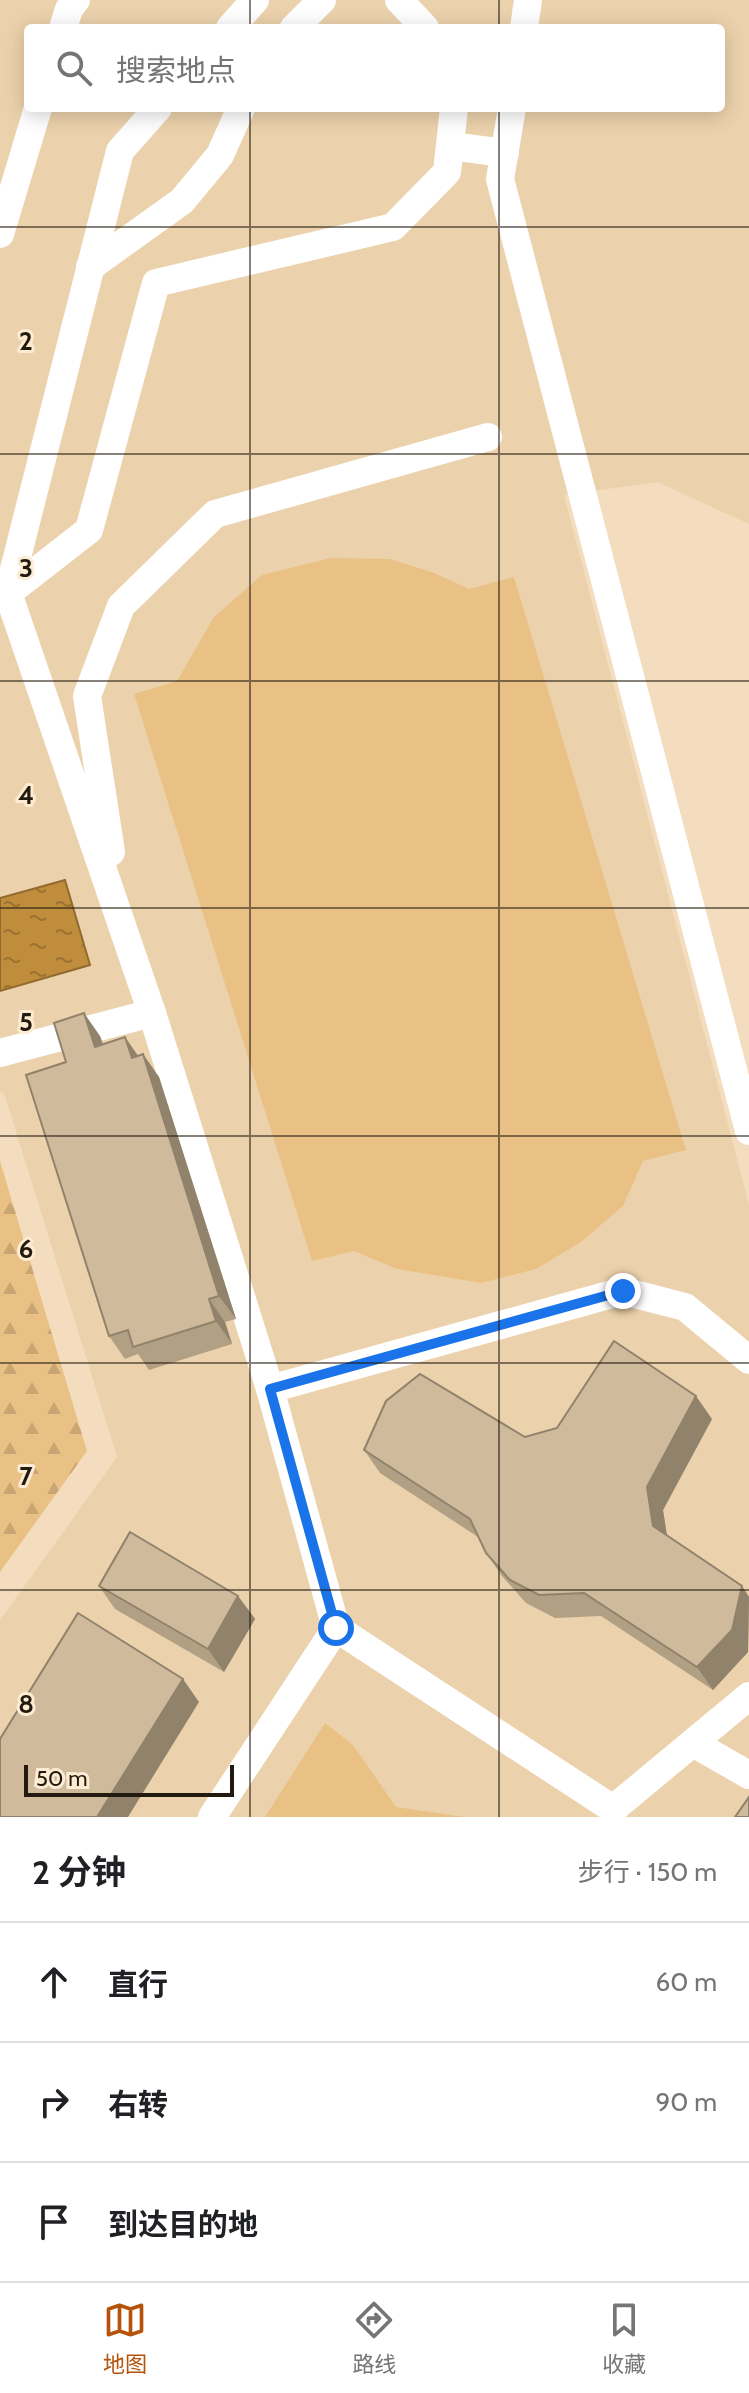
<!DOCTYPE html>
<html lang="zh">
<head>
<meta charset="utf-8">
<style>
	:root { --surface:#fff; --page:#f2f2f2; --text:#202124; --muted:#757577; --line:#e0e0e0; --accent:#b45309 }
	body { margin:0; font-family:Cabin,"Noto Sans SC",sans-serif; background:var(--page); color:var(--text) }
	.scale { position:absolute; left:24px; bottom:20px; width:210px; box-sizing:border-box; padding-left:8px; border:4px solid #221a0f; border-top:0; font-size:22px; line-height:28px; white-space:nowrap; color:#221a0f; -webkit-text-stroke:6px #fdebd2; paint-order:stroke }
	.stop { position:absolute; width:24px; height:24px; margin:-18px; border:6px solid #1a73e8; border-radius:50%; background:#fff }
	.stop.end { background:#1a73e8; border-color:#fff; box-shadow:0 2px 8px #0008 }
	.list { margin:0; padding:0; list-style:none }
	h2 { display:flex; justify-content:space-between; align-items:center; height:104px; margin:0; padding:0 32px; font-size:34px }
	h2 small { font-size:26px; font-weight:400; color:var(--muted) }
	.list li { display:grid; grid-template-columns:52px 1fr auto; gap:24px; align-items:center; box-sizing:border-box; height:120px; padding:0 32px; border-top:2px solid var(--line) }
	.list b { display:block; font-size:30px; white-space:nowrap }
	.list em { font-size:26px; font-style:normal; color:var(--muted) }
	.icon { flex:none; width:44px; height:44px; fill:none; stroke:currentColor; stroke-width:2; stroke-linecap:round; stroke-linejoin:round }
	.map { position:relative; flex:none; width:749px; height:1817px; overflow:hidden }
	.search { position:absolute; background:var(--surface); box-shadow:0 4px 20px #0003; left:24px; right:24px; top:24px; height:88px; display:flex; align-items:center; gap:20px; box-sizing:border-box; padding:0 28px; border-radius:8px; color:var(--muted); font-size:30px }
	.sheet { height:464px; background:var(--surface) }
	nav { display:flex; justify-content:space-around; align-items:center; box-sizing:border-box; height:112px; border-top:2px solid var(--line); background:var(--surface); font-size:22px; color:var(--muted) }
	nav a { display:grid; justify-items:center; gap:4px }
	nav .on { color:var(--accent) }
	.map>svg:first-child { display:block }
	.built { fill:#ecd2ac; fill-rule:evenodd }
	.green { fill:#e9c185 }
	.forest { fill:url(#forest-firs) }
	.water { fill:url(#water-ripples); stroke:#906a2e; stroke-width:2 }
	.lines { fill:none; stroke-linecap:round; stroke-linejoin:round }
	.street { stroke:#fff; stroke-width:28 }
	.wall { fill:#b2a085 }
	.shaded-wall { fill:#91826c }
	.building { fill:#cfba9b; stroke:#91826c; stroke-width:2 }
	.route { stroke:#1a73e8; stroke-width:10 }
	.grid { fill:none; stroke:#221a0f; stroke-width:2; stroke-opacity:0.55 }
	.grid-label { font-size:26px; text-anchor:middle; font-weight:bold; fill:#221a0f; stroke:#fdebd2; stroke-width:6; stroke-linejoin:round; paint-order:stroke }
</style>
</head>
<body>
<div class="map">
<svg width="749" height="1817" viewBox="0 0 749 1817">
	<defs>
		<pattern id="forest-firs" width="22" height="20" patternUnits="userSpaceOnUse" patternTransform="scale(2)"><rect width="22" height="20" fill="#e9c185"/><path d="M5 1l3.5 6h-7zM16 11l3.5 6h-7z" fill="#c8a572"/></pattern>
		<pattern id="water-ripples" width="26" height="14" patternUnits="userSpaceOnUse" patternTransform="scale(2)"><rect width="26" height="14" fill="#bf8d3b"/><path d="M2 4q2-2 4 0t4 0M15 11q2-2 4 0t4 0" fill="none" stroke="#9b7230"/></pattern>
	</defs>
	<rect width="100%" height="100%" fill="#f3ddbe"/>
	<path class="built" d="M0,0H749V524L657,482L564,495L749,1205V1817H0V1620L117,1457L4,1093L0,1092ZM28,28H721V108H28Z"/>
	<g class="green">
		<path d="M331,558L390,559L434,573L469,589L514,577L686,1150L643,1161L623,1206L581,1242L536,1269L481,1283L397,1269L354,1251L312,1261L134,694L177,681L214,617L262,575Z"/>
		<path d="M325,1723L353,1745L396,1807L465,1817H265Z"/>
	</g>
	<path class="forest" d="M0,1161L87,1451L0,1572Z"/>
	<path class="water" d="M65,880L90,965L0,991V898Z"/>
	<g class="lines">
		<g class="street">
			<path d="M399,0L425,28"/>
			<path d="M63,28L69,9L76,0"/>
			<path d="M230,28L255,0"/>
			<path d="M294,28L322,0"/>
			<path d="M524,28L528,0"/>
			<path d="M158,108L120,151L8,593L152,1013L270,1389L336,1628L613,1809L749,1696"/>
			<path d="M512,108L500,179L749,1131"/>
			<path d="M450,146L505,153"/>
			<path d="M0,234L38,108"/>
			<path d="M90,267L182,201L220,155L241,108"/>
			<path d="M8,593L89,530L156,283L393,227L447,172L454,108"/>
			<path d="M111,852L87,696L121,606L215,514L488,437"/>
			<path d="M0,1053L152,1013"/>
			<path d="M270,1389L623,1291L685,1307L749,1360"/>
			<path d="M693,1743L749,1775"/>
			<path d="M212,1817L336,1628"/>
		</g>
	</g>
	<g class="wall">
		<path d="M100,1036L103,1044L138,1056L159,1077L236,1319L225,1322L232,1344L149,1370L138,1354L125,1359L109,1336Z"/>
		<path d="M712,1419L663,1510L667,1535L742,1586L749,1597L748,1652L713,1690L601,1616L555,1618L526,1603L502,1576L486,1553L478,1537L380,1473L364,1450L525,1437Z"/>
		<path d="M99,1586L238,1596L255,1619L224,1672L115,1609Z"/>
	</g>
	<g class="shaded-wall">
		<path d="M84,1013L100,1036L111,1070L95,1047Z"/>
		<path d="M125,1037L141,1060L132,1058Z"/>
		<path d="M143,1054L159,1077L236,1319L219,1296Z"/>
		<path d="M209,1299L225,1322L232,1344L216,1321Z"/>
		<path d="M696,1396L712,1419L663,1510L669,1549L653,1526L647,1487Z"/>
		<path d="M742,1586L749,1597L748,1652L713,1690L697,1667Z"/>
		<path d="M238,1596L255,1619L224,1672L208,1649Z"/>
		<path d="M183,1679L199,1702L128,1817H97Z"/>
	</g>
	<g class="building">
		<path d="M84,1013L95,1047L125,1037L132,1058L143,1054L219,1296L209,1299L216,1321L133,1347L128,1330L109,1336L26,1075L66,1062L54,1023Z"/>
		<path d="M614,1341L696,1396L647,1487L653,1526L742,1586L732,1630L697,1667L584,1593L539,1595L510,1580L486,1553L470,1519L364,1450L386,1401L420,1374L525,1437L557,1428Z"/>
		<path d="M130,1532L238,1596L208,1649L99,1586Z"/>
		<path d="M78,1613L183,1679L97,1817H0V1739Z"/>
		<path d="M749,1797V1817H735Z"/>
	</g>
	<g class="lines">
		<path class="route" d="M336,1628L270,1389L623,1291"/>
	</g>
	<path class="grid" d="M250,0V28M499,0V28M250,108V1817M499,108V1817M0,227H749M0,454H749M0,681H749M0,908H749M0,1136H749M0,1363H749M0,1590H749"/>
	<g class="grid-label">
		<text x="26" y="350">2</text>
		<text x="26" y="577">3</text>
		<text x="26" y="804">4</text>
		<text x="26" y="1031">5</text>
		<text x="26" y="1258">6</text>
		<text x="26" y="1485">7</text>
		<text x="26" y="1713">8</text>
	</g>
</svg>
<div class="scale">50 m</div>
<div class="stop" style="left:336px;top:1628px"></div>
<div class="stop end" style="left:623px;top:1291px"></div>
<div class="search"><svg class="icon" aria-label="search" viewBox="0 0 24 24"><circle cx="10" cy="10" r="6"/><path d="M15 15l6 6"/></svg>搜索地点</div>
</div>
<section class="sheet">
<h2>2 分钟<small>步行 · 150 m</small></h2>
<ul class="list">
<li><svg class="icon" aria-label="ahead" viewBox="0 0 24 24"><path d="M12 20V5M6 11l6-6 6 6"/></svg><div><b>直行</b></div><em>60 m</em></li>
<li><svg class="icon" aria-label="right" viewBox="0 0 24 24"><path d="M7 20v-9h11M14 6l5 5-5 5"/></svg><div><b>右转</b></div><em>90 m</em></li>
<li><svg class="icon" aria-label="arrive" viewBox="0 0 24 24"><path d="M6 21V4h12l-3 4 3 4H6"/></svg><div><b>到达目的地</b></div></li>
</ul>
</section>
<nav>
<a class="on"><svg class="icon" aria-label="map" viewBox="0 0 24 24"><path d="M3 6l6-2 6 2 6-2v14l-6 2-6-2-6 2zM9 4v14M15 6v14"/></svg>地图</a>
<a><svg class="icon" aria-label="directions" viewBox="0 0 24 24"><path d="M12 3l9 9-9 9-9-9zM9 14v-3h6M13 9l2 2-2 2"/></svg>路线</a>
<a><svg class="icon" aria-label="saved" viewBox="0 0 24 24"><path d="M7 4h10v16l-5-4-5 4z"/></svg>收藏</a>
</nav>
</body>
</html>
